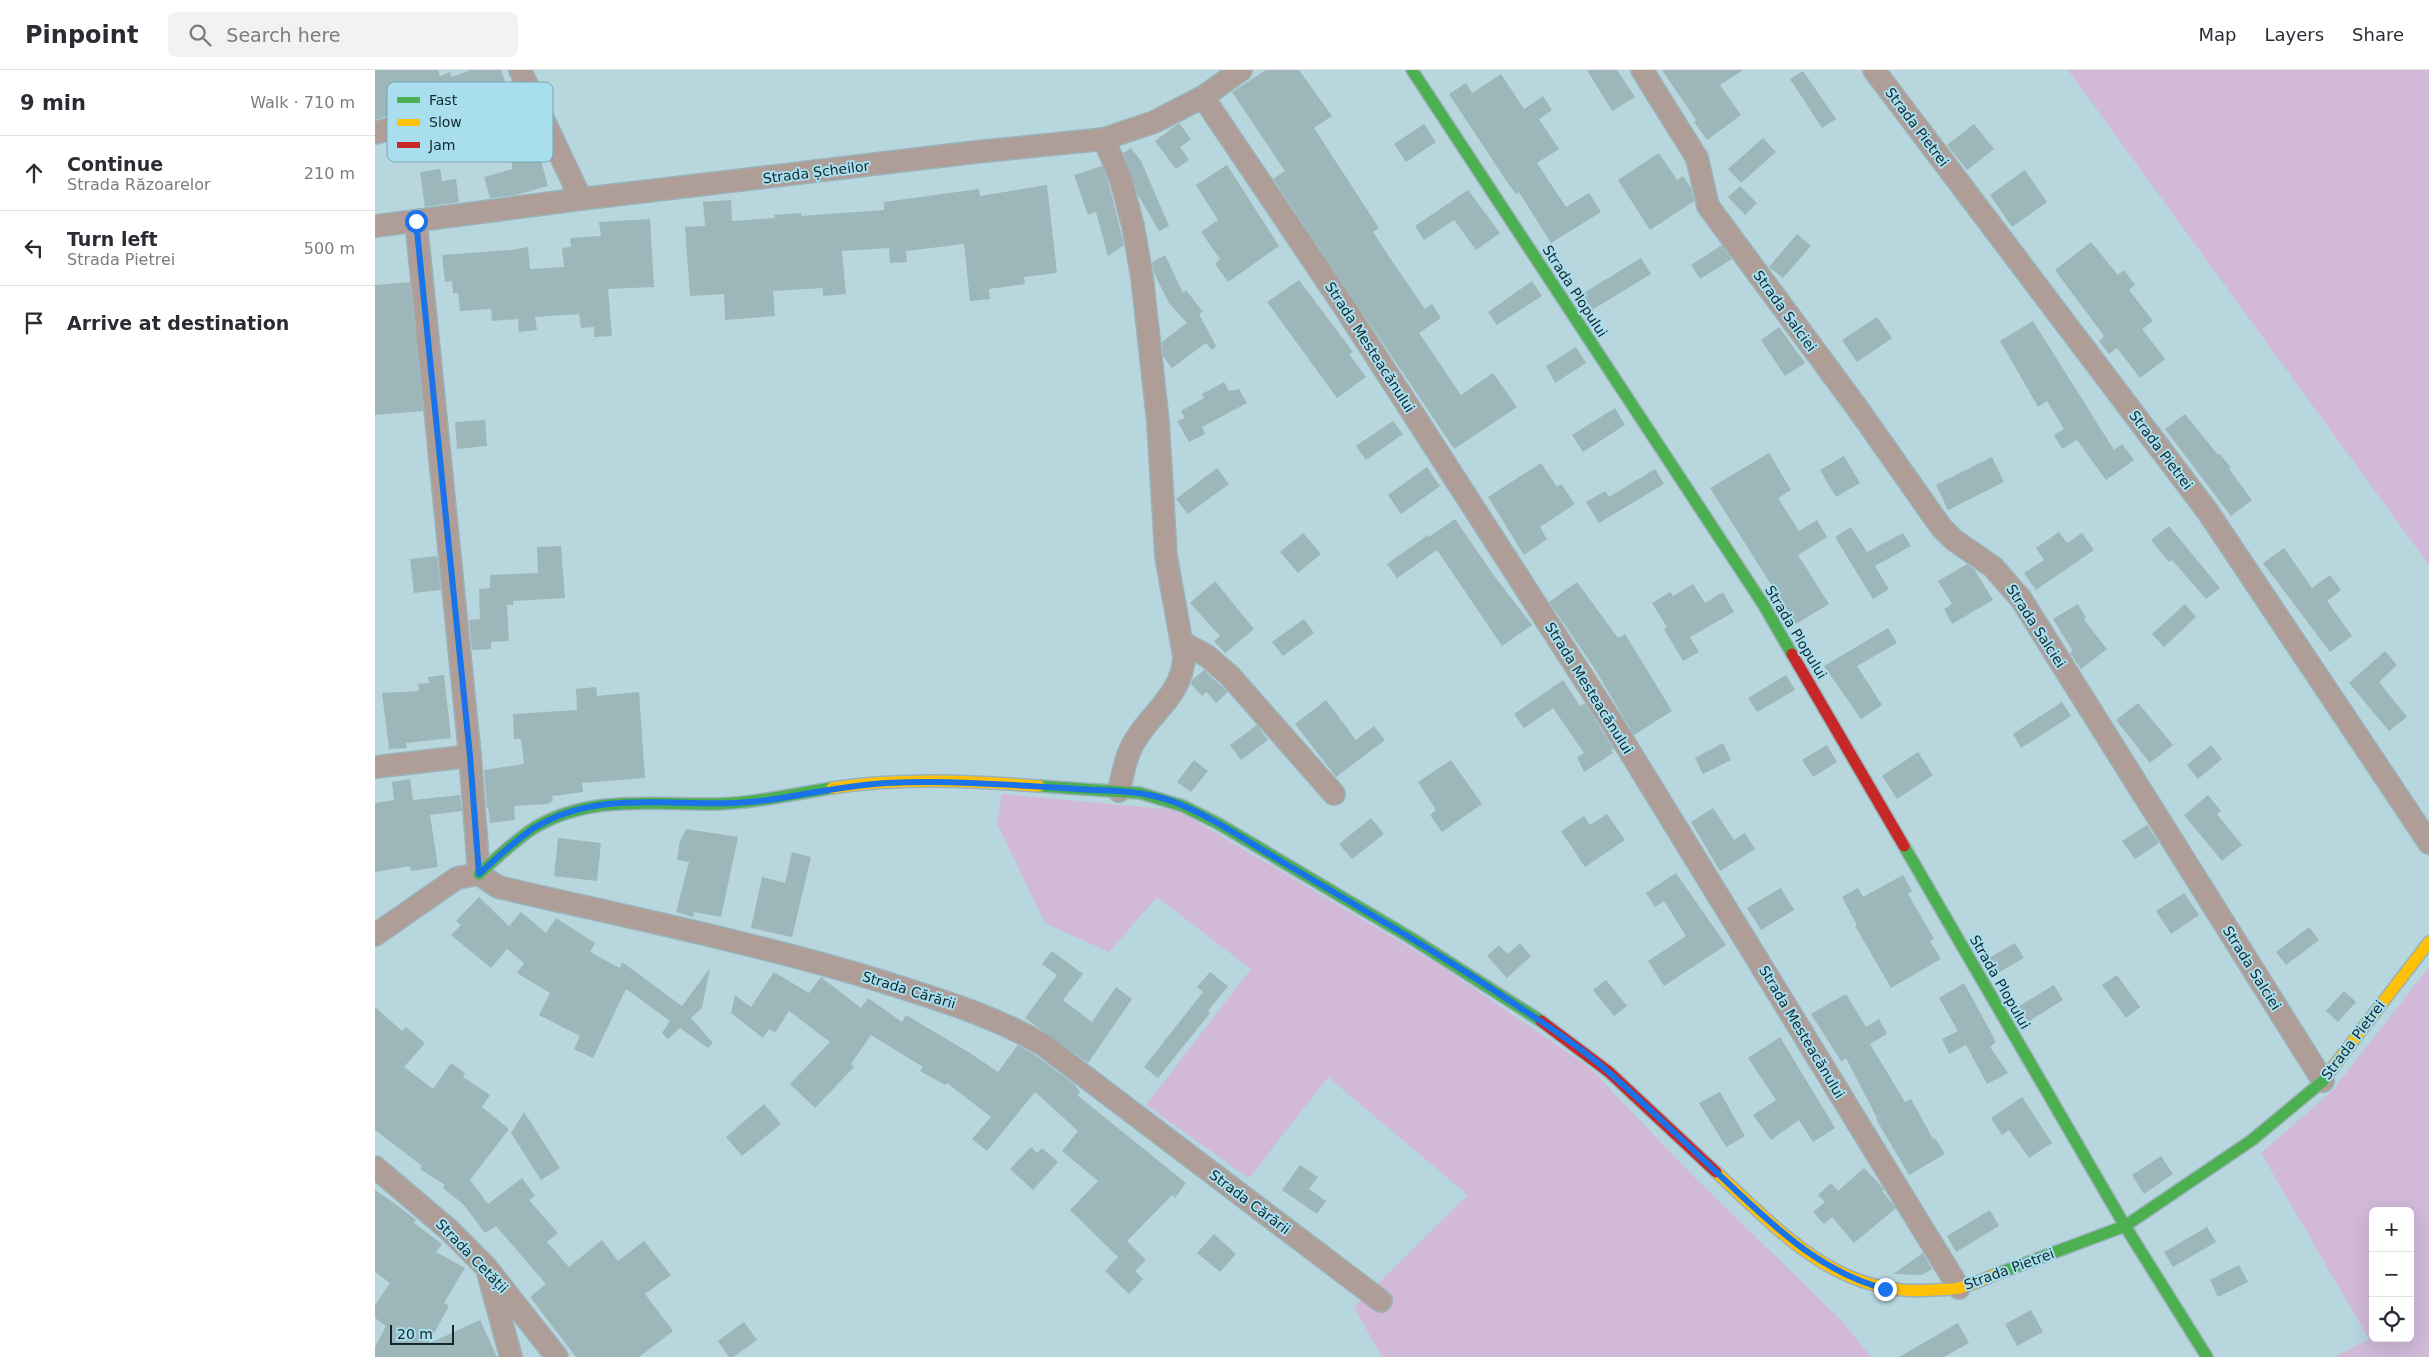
<!DOCTYPE html>
<html lang="en">
<head>
<meta charset="utf-8">
<style>
	:root { --surface:#fff; --page:#f2f2f3; --text:#2b2b33; --muted:#7c7c81; --line:#e1e1e2 }
	body { margin:0; font-family:"DejaVu Sans",sans-serif; background:var(--page); color:var(--text) }
	.controls { position:absolute; right:15px; bottom:15px; display:grid; overflow:hidden; border-radius:8px; box-shadow:0 5px 20px #0002 }
	.controls button { width:45px; height:45px; display:grid; place-items:center; padding:0; border:0; border-bottom:1px solid var(--line); background:var(--surface); color:var(--text); font:25px sans-serif }
	.scale { position:absolute; left:15px; bottom:12px; width:64px; box-sizing:border-box; padding-left:5px; border:2px solid #13282e; border-top:0; font-size:14px; line-height:18px; white-space:nowrap; color:#13282e; -webkit-text-stroke:4px #a8deee; paint-order:stroke }
	.stop { position:absolute; width:15px; height:15px; margin:-11px; border:4px solid #1a73e8; border-radius:50%; background:#fff }
	.stop.end { background:#1a73e8; border-color:#fff; box-shadow:0 1px 5px #0008 }
	.list { margin:0; padding:0; list-style:none }
	h2 { display:flex; justify-content:space-between; align-items:center; height:65px; margin:0; padding:0 20px; font-size:21px }
	h2 small { font-size:16px; font-weight:400; color:var(--muted) }
	.list li { display:grid; grid-template-columns:32px 1fr auto; gap:15px; align-items:center; box-sizing:border-box; height:75px; padding:0 20px; border-top:1px solid var(--line) }
	.list b { display:block; font-size:19px; white-space:nowrap }
	.list p { margin:0; font-size:16px; white-space:nowrap; color:var(--muted) }
	.list em { font-size:16px; font-style:normal; color:var(--muted) }
	.icon { flex:none; width:28px; height:28px; fill:none; stroke:currentColor; stroke-width:2; stroke-linecap:round; stroke-linejoin:round }
	.map { position:relative; flex:none; width:2054px; height:1287px; overflow:hidden }
	header { display:flex; align-items:center; gap:30px; box-sizing:border-box; height:70px; padding:0 25px; background:var(--surface); border-bottom:1px solid var(--line) }
	header strong { font-size:24px }
	nav { display:flex; gap:28px; margin-inline-start:auto; font-size:18px }
	.search { width:350px; height:45px; background:var(--page); display:flex; align-items:center; gap:12px; box-sizing:border-box; padding:0 18px; border-radius:8px; color:var(--muted); font-size:19px }
	main { display:flex }
	aside { flex:1; background:var(--surface) }
	.map>svg:first-child { display:block }
	.green { fill:#d1b9d7; fill-rule:evenodd }
	.building { fill:#9db6b9 }
	.lines { fill:none; stroke-linecap:round; stroke-linejoin:round }
	.street-casing { stroke:#9ab2b8; stroke-width:24 }
	.fast-casing { stroke:#9ab2b8; stroke-width:14 }
	.slow-casing { stroke:#9ab2b8; stroke-width:14 }
	.jam-casing { stroke:#9ab2b8; stroke-width:14 }
	.street { stroke:#af9d97; stroke-width:21 }
	.fast { stroke:#4caf50; stroke-width:11 }
	.slow { stroke:#ffc107; stroke-width:11 }
	.jam { stroke:#c62828; stroke-width:11 }
	.route { stroke:#1a73e8; stroke-width:6 }
	.labels { text-anchor:middle; stroke-width:4; stroke-linejoin:round; paint-order:stroke }
	.street-label { font-size:14px; fill:#13282e; stroke:#a8deee }
	.key { fill:#a8deee; stroke:#7ba7b4; stroke-width:1 }
	.key-label { font-size:14px; fill:#13282e }
</style>
</head>
<body>
<header>
<strong>Pinpoint</strong>
<div class="search"><svg class="icon" aria-label="search" viewBox="0 0 24 24"><circle cx="10" cy="10" r="6"/><path d="M15 15l6 6"/></svg>Search here</div>
<nav><a>Map</a><a>Layers</a><a>Share</a></nav>
</header>
<main>
<aside>
<h2>9 min<small>Walk · 710 m</small></h2>
<ul class="list">
<li><svg class="icon" aria-label="ahead" viewBox="0 0 24 24"><path d="M12 20V5M6 11l6-6 6 6"/></svg><div><b>Continue</b><p>Strada Răzoarelor</p></div><em>210 m</em></li>
<li><svg class="icon" aria-label="left" viewBox="0 0 24 24"><path d="M17 20v-9H6M10 6l-5 5 5 5"/></svg><div><b>Turn left</b><p>Strada Pietrei</p></div><em>500 m</em></li>
<li><svg class="icon" aria-label="arrive" viewBox="0 0 24 24"><path d="M6 21V4h12l-3 4 3 4H6"/></svg><div><b>Arrive at destination</b></div></li>
</ul>
</aside>
<div class="map">
<svg width="2054" height="1287" viewBox="0 0 2054 1287">
	<rect width="100%" height="100%" fill="#b8d6de"/>
	<g class="green">
		<path d="M1693,0H2054V495Z"/>
		<path d="M627,724L802,740L1066,896L1215,998L1317,1105L1465,1249L1496,1287H1007L979,1237L1093,1125L953,1007L874,1108L771,1035L876,899L782,827L734,882L670,853L622,753Z"/>
		<path d="M2054,897V1287H1960L1994,1269L1886,1083L1957,1021ZM1998,1141H2035V1268H1998Z"/>
	</g>
	<g class="building">
		<path d="M0,0H63L65,6L75,2L76,7L96,0H126L131,14L102,22L101,19L86,24L70,26V30L63,33L51,36L50,34L0,50Z"/>
		<path d="M891,0H924L957,46L939,58L1004,158L998,162L1017,191L1050,239L1057,234L1066,248L1044,263L1086,325L1118,303L1142,337L1079,379L898,109L910,101L857,22Z"/>
		<path d="M1212,0H1242L1260,27L1237,41Z"/>
		<path d="M1287,0H1368L1345,15L1366,45L1332,70L1319,52L1321,50Z"/>
		<path d="M1428,1L1461,49L1447,58L1415,9Z"/>
		<path d="M1126,4L1149,39L1168,26L1177,40L1164,49L1184,79L1162,93L1191,137L1214,123L1226,142L1176,173L1144,122L1141,124L1132,112L1074,24L1091,13L1097,23Z"/>
		<path d="M804,53L816,69L805,77L814,90L801,99L780,71Z"/>
		<path d="M1049,54L1061,72L1031,92L1019,74Z"/>
		<path d="M1599,54L1619,79L1592,100L1572,75Z"/>
		<path d="M1388,68L1401,82L1366,113L1353,99Z"/>
		<path d="M160,70L173,116L141,125L115,128L109,107L138,99L132,77Z"/>
		<path d="M756,78L766,91L794,156L784,161L763,125L748,83Z"/>
		<path d="M1284,83L1302,110L1308,106L1316,118L1319,131L1275,160L1243,110Z"/>
		<path d="M852,95L904,176L853,212L840,194L845,189L826,162L843,150L821,115Z"/>
		<path d="M727,96L734,114L749,175L733,186L721,142L713,145L699,105Z"/>
		<path d="M65,99L67,111L81,109L84,132L50,137L45,102Z"/>
		<path d="M1650,100L1672,132L1637,157L1615,125Z"/>
		<path d="M672,115L682,203L649,207L650,214L614,219L615,229L595,231L589,174L531,181L532,192L515,193L514,178L467,181L471,224L448,226V218L398,221L400,246L350,250L349,224L315,226L310,157L330,156L328,132L356,130L357,151L400,148L399,145L426,143V146L509,140V132L604,119L605,126Z"/>
		<path d="M1365,116L1382,133L1370,145L1353,127Z"/>
		<path d="M1093,120L1125,163L1101,180L1079,150L1049,170L1040,156Z"/>
		<path d="M275,149L279,217L233,219L237,266L219,267V257L206,258L204,244L160,247L162,260L144,262L143,249L117,251L116,239L85,241L83,223H78L77,211L70,212L67,185L136,180L153,177L155,199L189,197L187,178L196,177L195,168L226,166L224,152Z"/>
		<path d="M1422,164L1436,176L1408,208L1394,197Z"/>
		<path d="M1716,172L1743,205L1749,200L1760,215L1754,220L1778,251L1767,259L1790,289L1765,308L1742,278L1734,284L1724,271L1729,266L1680,200Z"/>
		<path d="M1347,175L1357,189L1325,209L1316,195Z"/>
		<path d="M790,185L808,223L811,220L828,242L824,244L841,276L837,280L831,273L797,298L788,286L787,272L812,253L794,233L779,203L777,192Z"/>
		<path d="M1266,188L1276,204L1217,240L1207,224Z"/>
		<path d="M924,210L978,282L974,284L991,307L962,328L892,232Z"/>
		<path d="M1157,211L1167,226L1122,255L1113,242Z"/>
		<path d="M35,212L48,341L0,345V215Z"/>
		<path d="M1502,247L1517,268L1482,292L1467,270Z"/>
		<path d="M1658,251L1739,380L1747,374L1759,390L1731,410L1702,370L1687,379L1679,365L1689,359L1672,331L1663,337L1625,271Z"/>
		<path d="M1404,257L1430,293L1410,306L1386,270Z"/>
		<path d="M1201,277L1211,293L1180,313L1171,296Z"/>
		<path d="M849,312L854,321L864,319L872,333L827,357L830,364L814,372L802,351L810,348L806,341L829,328L827,324Z"/>
		<path d="M1240,338L1250,355L1208,382L1197,365Z"/>
		<path d="M1810,344L1843,385L1845,384L1856,398L1854,399L1877,430L1856,446L1790,359Z"/>
		<path d="M110,350L112,376L82,379L80,352Z"/>
		<path d="M1018,351L1028,364L991,390L981,376Z"/>
		<path d="M1394,383L1416,420L1403,428L1424,461L1442,450L1452,467L1423,485L1454,534L1421,554L1335,418Z"/>
		<path d="M1469,386L1485,413L1461,427L1445,400Z"/>
		<path d="M1617,387L1629,412L1573,440L1561,415Z"/>
		<path d="M1166,393L1182,417L1186,414L1200,434L1165,457L1172,469L1149,485L1113,427Z"/>
		<path d="M1052,397L1065,416L1026,444L1013,425Z"/>
		<path d="M842,398L854,414L813,444L801,429Z"/>
		<path d="M1280,399L1289,414L1224,453L1211,432L1230,421L1234,427Z"/>
		<path d="M1080,449L1120,507L1157,555L1127,576L1062,480L1022,508L1012,494L1053,465L1054,467Z"/>
		<path d="M1794,456L1845,518L1831,529L1797,490L1794,492L1776,470Z"/>
		<path d="M1476,457L1492,482L1528,463L1536,476L1500,496L1514,519L1498,529L1460,467Z"/>
		<path d="M1684,462L1692,473L1707,463L1719,480L1661,520L1649,503L1669,490L1661,478Z"/>
		<path d="M928,463L946,484L923,503L905,482Z"/>
		<path d="M186,476L190,528L138,531V535H132L134,571L116,572V579L97,580L94,550L105,549L104,519L115,518V505L163,503L162,477Z"/>
		<path d="M1909,478L1937,518L1955,505L1966,520L1952,531L1977,566L1955,582L1888,493Z"/>
		<path d="M62,486L66,520L39,523L35,489Z"/>
		<path d="M1592,494L1599,499L1618,530L1577,554L1569,539L1577,534L1563,511Z"/>
		<path d="M840,511L879,559L850,583L839,571L845,566L815,533Z"/>
		<path d="M1202,512L1243,568L1250,564L1297,641L1259,665L1218,596L1174,532Z"/>
		<path d="M1318,514L1330,533L1348,522L1359,542L1315,567L1324,582L1308,591L1289,559L1292,557L1277,533L1295,522L1298,526Z"/>
		<path d="M1703,534L1711,548L1709,550L1732,579L1706,599L1695,583L1698,581L1678,549Z"/>
		<path d="M1810,534L1821,547L1789,577L1777,564Z"/>
		<path d="M929,549L939,563L908,586L897,572Z"/>
		<path d="M1513,558L1522,573L1482,596L1507,635L1486,649L1449,596Z"/>
		<path d="M2010,581L2022,595L2004,612L2032,647L2014,661L1974,613Z"/>
		<path d="M829,600L853,622L841,633L832,622L827,626L816,614L817,610Z"/>
		<path d="M69,605L76,668L31,673L32,678L14,679L7,623L44,621L43,614L54,613L53,607Z"/>
		<path d="M1411,605L1420,620L1382,642L1373,628Z"/>
		<path d="M1188,610L1205,636L1210,633L1238,678L1236,680L1238,683L1209,702L1202,687L1209,683L1178,638L1149,658L1139,644Z"/>
		<path d="M221,617L222,626L264,622L270,708L207,713L208,722L177,726L178,731L173,734L139,736L140,750L115,753L113,738H112L109,700L149,694L146,669H139L138,644L202,640L201,619Z"/>
		<path d="M951,630L981,670L999,656L1010,670L961,707L920,654Z"/>
		<path d="M1687,632L1696,646L1646,678L1638,664Z"/>
		<path d="M1763,633L1798,675L1775,693L1741,650Z"/>
		<path d="M882,655L893,670L866,690L855,675Z"/>
		<path d="M1348,673L1356,690L1328,704L1320,688Z"/>
		<path d="M1452,675L1462,692L1438,707L1427,690Z"/>
		<path d="M1836,675L1847,689L1823,709L1812,695Z"/>
		<path d="M1543,682L1558,705L1522,729L1507,706Z"/>
		<path d="M819,690L833,701L816,722L802,712Z"/>
		<path d="M1076,690L1107,734L1067,762L1055,745L1061,740L1043,712Z"/>
		<path d="M35,709L38,730L85,725L87,741L55,745L63,797L36,801L35,796L0,802V733L19,730L17,712Z"/>
		<path d="M1833,725L1846,741L1842,744L1867,775L1847,791L1809,745Z"/>
		<path d="M1338,738L1359,770L1370,763L1380,779L1345,801L1316,752Z"/>
		<path d="M1232,744L1250,770L1210,797L1186,761L1209,746L1215,755Z"/>
		<path d="M996,748L1009,764L977,789L964,774Z"/>
		<path d="M1772,755L1784,773L1760,789L1747,771Z"/>
		<path d="M311,759L363,767L346,847L319,842L318,847L301,842L314,792L302,790L305,771Z"/>
		<path d="M183,768L226,773L222,811L179,806Z"/>
		<path d="M417,782L436,787L417,867L376,858L387,807L410,813Z"/>
		<path d="M1301,803L1351,875L1289,916L1273,891L1311,866L1289,831L1280,837L1271,823Z"/>
		<path d="M1528,805L1537,821L1533,824L1559,869L1555,871L1566,889L1516,918L1480,856L1482,855L1467,827L1483,818L1488,827Z"/>
		<path d="M1406,818L1419,840L1386,860L1372,838Z"/>
		<path d="M1809,823L1824,845L1796,864L1781,841Z"/>
		<path d="M104,827L134,856L146,842L171,863L181,848L220,873L215,882L245,898L247,892L307,936L335,898L327,938L316,948L338,973L333,978L305,958L293,969L287,963L295,951L251,919L218,988L199,979L205,966L164,945L175,923L142,903L149,893L132,879L116,898L76,865L86,855L81,851Z"/>
		<path d="M1934,857L1944,870L1911,895L1901,882Z"/>
		<path d="M1145,873L1156,886L1132,908L1112,886L1124,875L1133,884Z"/>
		<path d="M1640,873L1649,888L1623,903L1614,888Z"/>
		<path d="M677,881L708,904L688,930L717,952L741,917L757,929L713,993L650,948L682,905L667,894Z"/>
		<path d="M399,902L434,923L446,907L486,938L493,928L527,952L531,945L595,983L623,1002L643,975L660,985L699,1014L705,1022L702,1025L811,1113L800,1128L797,1125L752,1171L771,1190L760,1201L768,1209L754,1224L730,1201L743,1187L695,1140L723,1111L687,1081L703,1061L660,1022L612,1081L597,1069L616,1047L572,1013L570,1015L545,1001L548,997L496,965L476,994L479,997L440,1038L415,1014L455,972L414,941L400,963L394,959L388,968L356,943L360,925L376,937Z"/>
		<path d="M835,902L853,916L833,941L835,943L783,1008L769,997L828,922L822,917Z"/>
		<path d="M1742,905L1765,937L1751,948L1727,915Z"/>
		<path d="M1231,910L1252,936L1239,946L1218,920Z"/>
		<path d="M1589,913L1621,972L1615,977L1633,1003L1612,1014L1591,975L1574,984L1567,969L1583,961L1564,928Z"/>
		<path d="M1679,915L1688,930L1654,951H1649L1641,938Z"/>
		<path d="M1969,921L1981,932L1963,952L1951,941Z"/>
		<path d="M1471,924L1491,957L1504,949L1512,964L1495,974L1530,1032L1536,1029L1558,1069L1560,1068L1570,1084L1534,1105L1501,1049L1502,1048L1471,988L1466,991L1436,944Z"/>
		<path d="M0,937L27,961L31,957L50,973L29,997L58,1019L76,993L90,1003L88,1007L115,1025L107,1037L134,1059L95,1110L113,1134L147,1108L160,1126L154,1130L183,1163L172,1172L194,1197L227,1170L243,1191L269,1171L296,1205L270,1224L298,1261L264,1287H201L155,1227L171,1214L121,1156L110,1163L88,1134L68,1118L70,1115L45,1099L47,1096L0,1060Z"/>
		<path d="M1405,967L1460,1058L1438,1072L1424,1050L1396,1070L1378,1045L1401,1030L1373,988Z"/>
		<path d="M1345,1022L1370,1066L1351,1077L1324,1033Z"/>
		<path d="M1647,1027L1677,1073L1654,1088L1634,1060L1627,1065L1616,1048Z"/>
		<path d="M389,1034L406,1054L367,1086L351,1067Z"/>
		<path d="M149,1042L185,1098L166,1110L136,1063Z"/>
		<path d="M656,1077L662,1083L667,1078L683,1092L658,1120L635,1099Z"/>
		<path d="M1786,1086L1798,1104L1769,1124L1757,1105Z"/>
		<path d="M925,1095L943,1107L934,1119L951,1131L942,1144L907,1120Z"/>
		<path d="M1489,1098L1509,1119L1507,1121L1521,1138L1479,1173L1457,1147L1449,1154L1438,1142L1450,1132L1443,1125L1456,1113L1463,1121Z"/>
		<path d="M0,1120L19,1133L41,1150L39,1153L67,1174L61,1182L90,1198L69,1233L74,1236L53,1274L105,1250L122,1287H0V1277L11,1256L0,1248V1235L15,1213L0,1202Z"/>
		<path d="M1615,1140L1624,1156L1581,1182L1572,1166Z"/>
		<path d="M1832,1157L1841,1172L1798,1197L1789,1182Z"/>
		<path d="M839,1164L861,1184L845,1202L822,1183Z"/>
		<path d="M1548,1183L1557,1199L1547,1205L1518,1204Z"/>
		<path d="M1864,1195L1873,1212L1843,1227L1835,1210Z"/>
		<path d="M1656,1240L1668,1262L1642,1276L1630,1254Z"/>
		<path d="M369,1252L382,1270L358,1287H354L343,1271Z"/>
		<path d="M1583,1253L1594,1273L1569,1287H1524Z"/>
	</g>
	<g class="lines">
		<g class="street-casing">
			<g id="street">
				<path d="M145,0L206,129"/>
				<path d="M1267,0L1322,88L1333,136L1483,339L1566,457L1579,470L1618,497L1646,529L1948,1011"/>
				<path d="M1499,0L1833,442L2054,773"/>
				<path d="M828,27L970,238L1236,651L1584,1218"/>
				<path d="M0,63L155,20"/>
				<path d="M729,69L746,110L758,156L767,207L783,352L791,486L809,586C808,623 779,640 761,669C751,684 748,703 744,721"/>
				<path d="M41,151L95,686L104,804"/>
				<path d="M0,156L206,129L601,82L729,69L779,52L828,27L866,0"/>
				<path d="M808,573L832,586L855,606L959,724"/>
				<path d="M0,697L95,686"/>
				<path d="M0,865L82,808L104,804L123,817C252,847 382,873 509,912C565,930 616,945 667,974L1006,1231"/>
				<path d="M0,1097L74,1160L111,1197L182,1287"/>
				<path d="M113,1203L136,1287"/>
			</g>
		</g>
		<g class="fast-casing">
			<g id="fast">
				<path d="M1037,0L1388,534L1417,584"/>
				<path d="M664,716L765,723L808,736L844,754L1036,868L1166,951"/>
				<path d="M1529,776L1750,1156L1832,1287"/>
				<path d="M104,804C121,788 139,771 159,758C215,724 279,735 341,734C380,733 418,724 457,718"/>
				<path d="M1624,1203L1750,1156L1877,1070L1948,1011L1955,1001"/>
			</g>
		</g>
		<g class="slow-casing">
			<g id="slow">
				<path d="M457,718C525,707 596,711 664,716"/>
				<path d="M1955,1001L2054,872"/>
				<path d="M1341,1102C1405,1161 1462,1228 1558,1220C1566,1219 1576,1220 1584,1218C1598,1215 1611,1208 1624,1203"/>
			</g>
		</g>
		<g class="jam-casing">
			<g id="jam">
				<path d="M1417,584L1529,776"/>
				<path d="M1166,951L1234,1002L1341,1102"/>
			</g>
		</g>
		<use href="#street" class="street"/>
		<use href="#fast" class="fast"/>
		<use href="#slow" class="slow"/>
		<use href="#jam" class="jam"/>
	</g>
	<g class="lines">
		<path class="route" d="M41,151L95,686L104,804C122,788 139,771 159,758C230,714 315,742 393,730C433,724 472,715 512,713C576,710 639,715 703,719C727,721 751,720 774,725C820,733 875,774 916,797C994,843 1072,888 1147,939C1178,959 1209,980 1237,1005C1276,1040 1315,1077 1354,1114C1402,1159 1444,1201 1510,1219"/>
	</g>
	<g class="labels">
		<g class="street-label">
			<text transform="translate(1542 57) rotate(53)" y="5">Strada Pietrei</text>
			<text transform="translate(441 102) rotate(-7)" y="5">Strada Șcheilor</text>
			<text transform="translate(1200 221) rotate(57)" y="5">Strada Plopului</text>
			<text transform="translate(1410 241) rotate(54)" y="5">Strada Salciei</text>
			<text transform="translate(995 277) rotate(57)" y="5">Strada Mesteacănului</text>
			<text transform="translate(1786 380) rotate(53)" y="5">Strada Pietrei</text>
			<text transform="translate(1661 556) rotate(57)" y="5">Strada Salciei</text>
			<text transform="translate(1421 562) rotate(59)" y="5">Strada Plopului</text>
			<text transform="translate(1214 618) rotate(58)" y="5">Strada Mesteacănului</text>
			<text transform="translate(1877 898) rotate(58)" y="5">Strada Salciei</text>
			<text transform="translate(1625 912) rotate(60)" y="5">Strada Plopului</text>
			<text transform="translate(534 920) rotate(17)" y="5">Strada Cărării</text>
			<text transform="translate(1427 962) rotate(59)" y="5">Strada Mesteacănului</text>
			<text transform="translate(1978 970) rotate(-53)" y="5">Strada Pietrei</text>
			<text transform="translate(875 1132) rotate(37)" y="5">Strada Cărării</text>
			<text transform="translate(97 1186) rotate(46)" y="5">Strada Cetății</text>
			<text transform="translate(1634 1199) rotate(-20)" y="5">Strada Pietrei</text>
		</g>
	</g>
	<rect x="12" y="12" width="166" height="80" rx="8" class="key"/>
	<rect x="22" y="27" width="23" height="6" fill="#4caf50"/>
	<rect x="22" y="49" width="23" height="7" fill="#ffc107"/>
	<rect x="22" y="72" width="23" height="6" fill="#c62828"/>
	<g class="key-label">
		<text x="54" y="35">Fast</text>
		<text x="54" y="57">Slow</text>
		<text x="54" y="80">Jam</text>
	</g>
</svg>
<div class="controls">
<button>+</button>
<button>−</button>
<button><svg class="icon" aria-label="locate" viewBox="0 0 24 24"><circle cx="12" cy="12" r="6"/><path d="M12 2v4M12 18v4M2 12h4M18 12h4"/></svg></button>
</div>
<div class="scale">20 m</div>
<div class="stop" style="left:41px;top:151px"></div>
<div class="stop end" style="left:1510px;top:1219px"></div>
</div>
</main>
</body>
</html>
